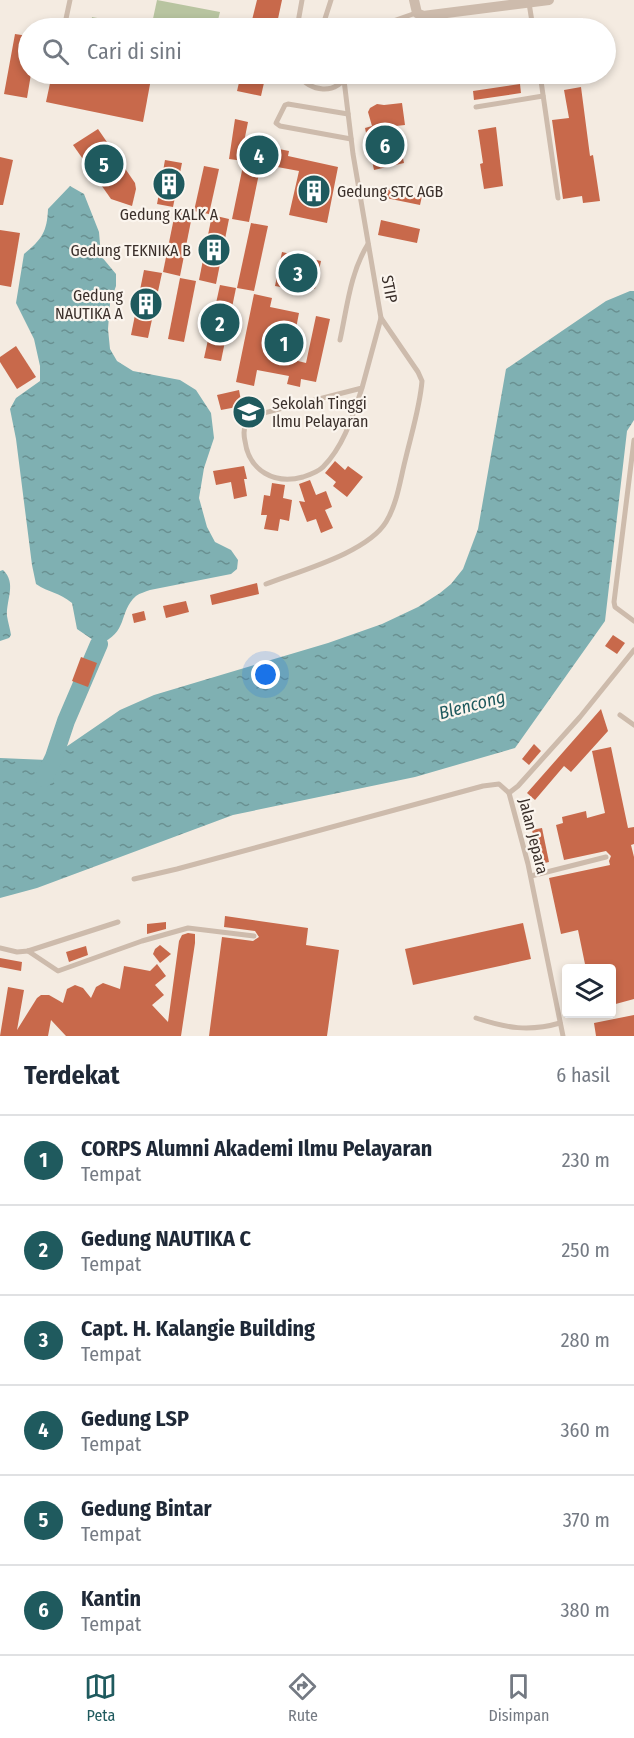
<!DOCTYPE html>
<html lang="id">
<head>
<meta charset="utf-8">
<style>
	:root { --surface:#fff; --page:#f6f6f7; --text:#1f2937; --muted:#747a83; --line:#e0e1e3; --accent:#1f5a5e }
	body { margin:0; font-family:"Fira Sans Condensed",sans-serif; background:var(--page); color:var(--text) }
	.controls { position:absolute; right:18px; bottom:18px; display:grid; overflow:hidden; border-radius:6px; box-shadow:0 3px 9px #0003 }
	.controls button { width:54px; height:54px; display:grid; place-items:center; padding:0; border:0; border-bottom:2px solid var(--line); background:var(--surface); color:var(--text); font:30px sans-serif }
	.you { position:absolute; left:266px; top:675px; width:21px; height:21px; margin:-15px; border:4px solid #fff; border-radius:50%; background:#1a73e8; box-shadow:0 0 0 9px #1a73e833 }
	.badge { display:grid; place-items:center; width:39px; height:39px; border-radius:50%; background:var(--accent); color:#fff; font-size:20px; font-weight:700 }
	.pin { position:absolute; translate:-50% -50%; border:3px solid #fff; box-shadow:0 2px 6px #0006 }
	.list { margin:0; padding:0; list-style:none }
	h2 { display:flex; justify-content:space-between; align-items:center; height:78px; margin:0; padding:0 24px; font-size:26px }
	h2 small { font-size:20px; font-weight:400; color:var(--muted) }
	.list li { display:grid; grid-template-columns:39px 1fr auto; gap:18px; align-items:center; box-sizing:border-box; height:90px; padding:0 24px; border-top:2px solid var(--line) }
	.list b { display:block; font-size:22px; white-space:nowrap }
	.list p { margin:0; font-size:20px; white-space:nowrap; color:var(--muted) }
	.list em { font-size:20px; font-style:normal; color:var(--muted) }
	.icon { flex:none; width:33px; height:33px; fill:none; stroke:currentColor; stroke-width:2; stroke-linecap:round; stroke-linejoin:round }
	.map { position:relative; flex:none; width:634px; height:1036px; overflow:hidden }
	.search { position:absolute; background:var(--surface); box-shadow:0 3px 9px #0003; left:18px; right:18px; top:18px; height:66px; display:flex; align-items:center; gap:15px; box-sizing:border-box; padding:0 21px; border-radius:33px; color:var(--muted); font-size:22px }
	.sheet { height:618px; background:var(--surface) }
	nav { display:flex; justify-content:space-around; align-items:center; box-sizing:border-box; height:84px; border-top:2px solid var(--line); background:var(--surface); font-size:16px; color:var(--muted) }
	nav a { display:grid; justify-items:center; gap:3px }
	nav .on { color:var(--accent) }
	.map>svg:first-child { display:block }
	.pitch { fill:#b8c4a0 }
	.water { fill:url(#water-ripples) }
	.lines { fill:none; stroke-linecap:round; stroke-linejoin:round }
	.river { stroke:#7fb0b2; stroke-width:18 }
	.building { fill:#c8694b }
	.lane { stroke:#cdbbac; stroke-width:5 }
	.street { stroke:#cdbbac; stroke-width:10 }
	.labels { text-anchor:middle; stroke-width:4.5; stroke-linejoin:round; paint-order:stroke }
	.poi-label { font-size:16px; fill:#3b302b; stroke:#fbf5ee; text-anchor:start }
	.street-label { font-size:16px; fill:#3b302b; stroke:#fbf5ee }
	.water-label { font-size:18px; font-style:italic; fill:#1f5a5e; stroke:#fbf5ee }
</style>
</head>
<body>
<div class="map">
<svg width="634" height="1036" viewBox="0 0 634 1036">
	<defs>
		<pattern id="water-ripples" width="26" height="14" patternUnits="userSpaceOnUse" patternTransform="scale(1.5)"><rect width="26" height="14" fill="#7fb0b2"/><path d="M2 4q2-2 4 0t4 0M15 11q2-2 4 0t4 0" fill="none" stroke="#699091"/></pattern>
	</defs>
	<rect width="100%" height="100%" fill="#f4ebe1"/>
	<g class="pitch">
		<path d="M157,0L220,12L216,28H151Z"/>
		<path d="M92,17L124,23L123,28H90Z"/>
	</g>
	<g class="water">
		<path d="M70,186L84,194L99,232L101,256L116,274V286L110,303L108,329L110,349L117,361L133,371L180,380L196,390L211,413L214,438L204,468L199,498L207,527L215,542L231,550L238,560L237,569L231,574L150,590C145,592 140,593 136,596C118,612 129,633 99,644L77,629L72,603C59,592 49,593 36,584L32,565L16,439L10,409L16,398L40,381V366L34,339L16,303L24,254C42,239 47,232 48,209Z"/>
		<path d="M630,291H634V420L627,431L605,621L515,748L415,777L233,815L37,888L0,898V758L47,760L120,710L154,695L328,643L382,624L418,607L440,593L451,584L463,569L478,529L506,369L606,301Z"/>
		<path d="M3,570C17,583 6,600 7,616C8,622 10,629 11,635L9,638L0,641V571Z"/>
	</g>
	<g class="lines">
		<path class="river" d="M44,778L54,757L66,721L99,644"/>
	</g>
	<g class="building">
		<path d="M257,0H282L276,28H250Z"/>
		<path d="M584,18L586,28H563L562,21Z"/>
		<path d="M15,34L28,36V74H31L27,98L4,94Z"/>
		<path d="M52,74H122L151,79L143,122L46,102Z"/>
		<path d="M241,74H266L261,96L237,91Z"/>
		<path d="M520,84L521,93L474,100L473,91Z"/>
		<path d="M581,87L590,156L593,155L600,201L583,203L582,196L563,199L552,120L569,118L564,90Z"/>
		<path d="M402,103L405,125L396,126L404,163L374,170L365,128L372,126L368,112L370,108L377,104L384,105Z"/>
		<path d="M235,119L248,122L244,142L289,151L288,156L338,167L327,223L289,215L299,171L261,164L249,222L232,219L244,161L229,159Z"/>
		<path d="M496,127L503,186L484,189L480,164L483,163L478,130Z"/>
		<path d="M98,129L135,183L136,189L132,206L111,199L73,145Z"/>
		<path d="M0,157L13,160L3,205H0Z"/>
		<path d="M165,160L182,163L173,207L157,204Z"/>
		<path d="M204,166L219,169L209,214L194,211Z"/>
		<path d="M388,188L422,196L420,205L386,198Z"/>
		<path d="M176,208L193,211L180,276L163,272Z"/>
		<path d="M212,215L229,219L216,284L199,280Z"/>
		<path d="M381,220L420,229L417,243L378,235Z"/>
		<path d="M251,223L268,226L254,291L237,288Z"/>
		<path d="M0,230L20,233L11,287L0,285Z"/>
		<path d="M282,252L321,261L315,289L293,284L292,289L275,286Z"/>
		<path d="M144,270L162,273L148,338L131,335Z"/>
		<path d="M180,278L196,281L184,342L168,339Z"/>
		<path d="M220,285L236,288L221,361L204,358Z"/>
		<path d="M254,294L272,298L270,307L299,313L290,359L306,363L316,316L330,319L316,382L301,379L300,387L287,384L289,376L257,370L254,386L236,382Z"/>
		<path d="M16,346L36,377L17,389L0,362V357Z"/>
		<path d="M239,390L242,406L221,410L217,395Z"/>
		<path d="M335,461L345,470L348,466L363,477L347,497L333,486L336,482L325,473Z"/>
		<path d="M244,466L247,479H244L247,496L234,499L231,482L216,485L213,471Z"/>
		<path d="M310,480L316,495L326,491L332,507L325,510L333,528L321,533L316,519L307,522L299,501L305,502L299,484Z"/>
		<path d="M272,483L285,485L283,498L292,500L289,521L280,519L278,531L264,529L267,515H261L264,495L270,496Z"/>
		<path d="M257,583L259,594L212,605L210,595Z"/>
		<path d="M186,601L189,612L166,618L163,606Z"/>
		<path d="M144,611L146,620L134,623L132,614Z"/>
		<path d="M613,635L625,643L617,654L605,646Z"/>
		<path d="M81,657L97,663L88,687L72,681Z"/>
		<path d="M601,709L608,731L571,772L564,766L535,800L527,793Z"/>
		<path d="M534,744L541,751L529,765L522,759Z"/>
		<path d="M611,747L628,828L634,827V844L631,845L634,857V999L612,1005V969H586L578,930L561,934L549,878L610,865L609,861L611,856L606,851L564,860L556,825L563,823L562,817L586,811L587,818L605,813L592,751Z"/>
		<path d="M542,828L549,862L540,864L532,830Z"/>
		<path d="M225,916L308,928L306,945L339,950L327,1036H209L222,937L253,941L259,937L255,931L224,927Z"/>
		<path d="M166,922V929L147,934V924Z"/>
		<path d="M523,923L531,959L413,985L405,949Z"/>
		<path d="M188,933L195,934V943L181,1036H66L51,1020L48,1036H0L8,987L24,990L17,1030L37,998L41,995H49L63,1003L67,989L75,985L83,988L91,998L96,987L103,983L120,989L124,966L150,971L157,964L166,976L155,985L164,995L152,1005L168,1022L179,941L182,935Z"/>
		<path d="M160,945L171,954L160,963L153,954L155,949Z"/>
		<path d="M86,946L88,955L69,962L66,952Z"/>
		<path d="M0,958L22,962L21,971L0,967Z"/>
		<path d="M634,1015V1036H596L594,1023Z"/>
	</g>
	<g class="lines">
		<g class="lane">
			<path d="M529,3L533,28"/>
			<path d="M64,28L70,0"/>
			<path d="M297,28L302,0"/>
			<path d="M322,28L331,0"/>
			<path d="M373,28L416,13"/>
			<path d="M297,74C311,92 335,96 348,74"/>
			<path d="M540,74L558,198"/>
			<path d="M344,80L353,154L381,318L362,388L252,416C244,422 243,432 245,441C249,471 275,485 303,477C309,475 318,472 323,467C344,446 353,415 362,388"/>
			<path d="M476,107L543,96"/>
			<path d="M348,114L288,104L285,105L276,123L280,126L351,139"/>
			<path d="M340,340C347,308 350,273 368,244"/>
			<path d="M634,440L614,602L615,607L634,621"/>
			<path d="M266,584C299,571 367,553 386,522C397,504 400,481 405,461C411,435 420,407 422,381L418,372L381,318"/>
			<path d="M620,715L634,725"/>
			<path d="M531,876L606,857"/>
			<path d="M134,879L177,869L483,786L499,784L509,793"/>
			<path d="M0,948L17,952L28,951L118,922"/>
			<path d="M28,951L58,971L142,941L188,928L254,936"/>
			<path d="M476,1018C506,1028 529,1032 560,1023"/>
			<path d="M563,1036L528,864L509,793L518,786L580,717L634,650"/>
		</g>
		<path class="street" d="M414,0L417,13L423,16L549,0"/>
	</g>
	<defs>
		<g id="building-disc" transform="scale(1.725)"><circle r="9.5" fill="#1f5a5e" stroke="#fbf5ee"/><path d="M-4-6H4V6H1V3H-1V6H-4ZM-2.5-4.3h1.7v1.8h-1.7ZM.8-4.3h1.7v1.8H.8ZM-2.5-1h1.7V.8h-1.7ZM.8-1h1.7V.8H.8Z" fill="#fff"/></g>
		<g id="university-disc" transform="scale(1.725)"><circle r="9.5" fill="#1f5a5e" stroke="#fbf5ee"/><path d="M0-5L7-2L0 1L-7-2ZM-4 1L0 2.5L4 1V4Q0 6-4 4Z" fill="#fff"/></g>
	</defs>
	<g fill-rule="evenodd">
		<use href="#building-disc" x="169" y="184"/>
		<use href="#building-disc" x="314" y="191"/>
		<use href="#building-disc" x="214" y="250"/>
		<use href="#building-disc" x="146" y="304"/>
		<use href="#university-disc" x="249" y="412"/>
	</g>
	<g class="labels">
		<g class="poi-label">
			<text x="337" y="197">Gedung STC AGB</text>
			<text x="169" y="220" text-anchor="middle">Gedung KALK A</text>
			<text x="191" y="256" text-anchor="end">Gedung TEKNIKA B</text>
			<text x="123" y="301" text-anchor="end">Gedung<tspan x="123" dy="18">NAUTIKA A</tspan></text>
			<text x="272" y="409">Sekolah Tinggi<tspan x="272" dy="18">Ilmu Pelayaran</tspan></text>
		</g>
		<g class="street-label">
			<text transform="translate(390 289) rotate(79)" y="6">STIP</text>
			<text transform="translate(534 836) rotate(76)" y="6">Jalan Jepara</text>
		</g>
		<g class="water-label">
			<text transform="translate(472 705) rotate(-15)" y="6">Blencong</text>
		</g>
	</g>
</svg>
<div class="controls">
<button><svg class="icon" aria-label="layers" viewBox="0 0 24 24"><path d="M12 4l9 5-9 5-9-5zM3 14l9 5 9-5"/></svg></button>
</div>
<div class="you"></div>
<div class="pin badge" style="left:284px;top:343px">1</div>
<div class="pin badge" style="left:220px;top:323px">2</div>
<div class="pin badge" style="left:298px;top:273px">3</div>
<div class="pin badge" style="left:259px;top:155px">4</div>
<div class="pin badge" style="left:104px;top:164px">5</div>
<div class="pin badge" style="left:385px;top:145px">6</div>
<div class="search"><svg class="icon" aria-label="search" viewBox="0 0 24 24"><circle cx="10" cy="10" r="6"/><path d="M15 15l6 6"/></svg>Cari di sini</div>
</div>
<section class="sheet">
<h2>Terdekat<small>6 hasil</small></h2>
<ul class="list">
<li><span class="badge">1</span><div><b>CORPS Alumni Akademi Ilmu Pelayaran</b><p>Tempat</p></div><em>230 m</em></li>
<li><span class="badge">2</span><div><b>Gedung NAUTIKA C</b><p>Tempat</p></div><em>250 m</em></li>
<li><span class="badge">3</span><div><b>Capt. H. Kalangie Building</b><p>Tempat</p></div><em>280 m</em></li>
<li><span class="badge">4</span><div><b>Gedung LSP</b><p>Tempat</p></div><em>360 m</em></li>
<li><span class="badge">5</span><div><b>Gedung Bintar</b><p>Tempat</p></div><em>370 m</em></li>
<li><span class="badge">6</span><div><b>Kantin</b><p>Tempat</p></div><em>380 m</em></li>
</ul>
</section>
<nav>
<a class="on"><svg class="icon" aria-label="map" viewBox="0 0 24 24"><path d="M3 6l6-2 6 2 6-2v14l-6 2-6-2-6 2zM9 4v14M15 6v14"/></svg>Peta</a>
<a><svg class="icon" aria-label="directions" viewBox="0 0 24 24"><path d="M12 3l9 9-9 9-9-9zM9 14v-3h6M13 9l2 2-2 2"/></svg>Rute</a>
<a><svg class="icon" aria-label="saved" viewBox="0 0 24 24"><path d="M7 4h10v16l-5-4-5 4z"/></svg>Disimpan</a>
</nav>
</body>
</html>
